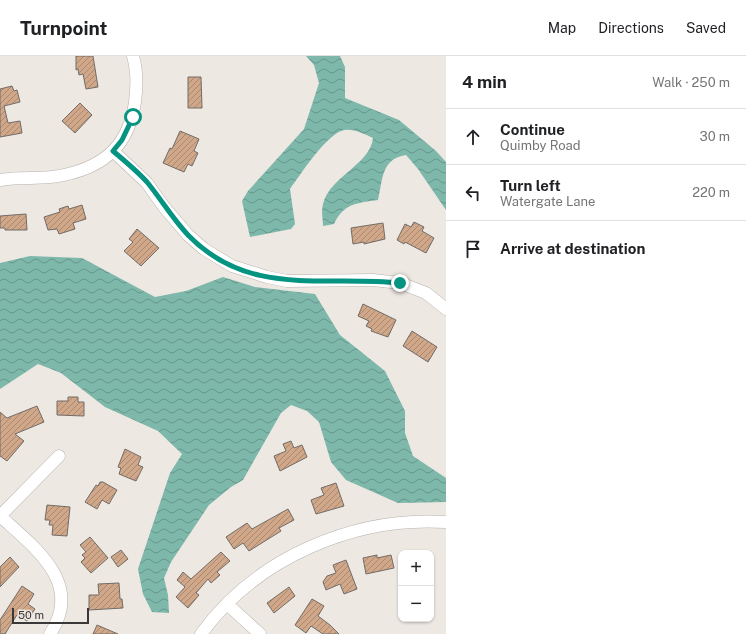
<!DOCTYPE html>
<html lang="en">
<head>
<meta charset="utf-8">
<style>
	:root { --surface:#fff; --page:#f6f6f6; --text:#202124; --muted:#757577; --line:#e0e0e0 }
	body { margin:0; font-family:"Public Sans",sans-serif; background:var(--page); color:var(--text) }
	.controls { position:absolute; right:12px; bottom:12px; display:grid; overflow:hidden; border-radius:8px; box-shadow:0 1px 3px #0004 }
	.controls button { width:36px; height:36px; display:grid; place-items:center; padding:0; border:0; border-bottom:1px solid var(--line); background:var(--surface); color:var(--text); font:20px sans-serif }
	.scale { position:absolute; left:12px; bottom:10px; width:77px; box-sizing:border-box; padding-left:4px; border:2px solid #3b3937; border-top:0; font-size:11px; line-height:14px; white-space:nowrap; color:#3b3937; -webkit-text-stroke:3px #eee8e3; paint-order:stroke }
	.stop { position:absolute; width:12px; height:12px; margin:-9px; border:3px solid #059481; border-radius:50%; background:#fff }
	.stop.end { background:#059481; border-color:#fff; box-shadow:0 1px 4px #0008 }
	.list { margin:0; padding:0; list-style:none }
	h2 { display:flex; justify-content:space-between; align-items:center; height:52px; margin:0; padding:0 16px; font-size:17px }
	h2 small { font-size:13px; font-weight:400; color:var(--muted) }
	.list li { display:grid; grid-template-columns:26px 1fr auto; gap:12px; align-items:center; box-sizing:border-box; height:56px; padding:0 16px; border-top:1px solid var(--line) }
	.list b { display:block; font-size:15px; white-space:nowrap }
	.list p { margin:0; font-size:13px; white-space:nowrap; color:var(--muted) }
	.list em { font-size:13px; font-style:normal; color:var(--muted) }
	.icon { flex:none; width:22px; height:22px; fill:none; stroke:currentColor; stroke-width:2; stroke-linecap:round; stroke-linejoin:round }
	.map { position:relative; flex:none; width:446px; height:578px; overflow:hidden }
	header { display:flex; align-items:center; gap:24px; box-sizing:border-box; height:56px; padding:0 20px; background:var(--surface); border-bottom:1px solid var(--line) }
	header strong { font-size:19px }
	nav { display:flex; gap:22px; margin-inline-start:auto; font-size:14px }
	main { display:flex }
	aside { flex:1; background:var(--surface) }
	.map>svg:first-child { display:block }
	.water { fill:url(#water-waves) }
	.building { fill:url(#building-hatch); stroke:#726c68 }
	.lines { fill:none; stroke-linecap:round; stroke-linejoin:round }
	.minor-casing { stroke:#b8b2ae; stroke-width:13 }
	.minor { stroke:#fff; stroke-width:12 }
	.route { stroke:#059481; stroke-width:5 }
</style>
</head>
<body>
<header>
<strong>Turnpoint</strong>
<nav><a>Map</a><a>Directions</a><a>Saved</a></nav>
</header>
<main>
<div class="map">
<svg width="446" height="578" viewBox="0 0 446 578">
	<defs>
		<pattern id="water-waves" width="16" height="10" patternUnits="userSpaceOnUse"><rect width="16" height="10" fill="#7db8ab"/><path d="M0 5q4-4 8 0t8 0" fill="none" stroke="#68978c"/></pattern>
		<pattern id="building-hatch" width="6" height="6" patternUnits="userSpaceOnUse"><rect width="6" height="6" fill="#d0a788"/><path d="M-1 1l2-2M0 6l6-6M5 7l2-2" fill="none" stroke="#aa8970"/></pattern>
	</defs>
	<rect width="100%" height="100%" fill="#eee8e3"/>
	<g class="water">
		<path d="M306,0H340L345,11V42L399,64L436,95L446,106V154L418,113L406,99C381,103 383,123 378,144C357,147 344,147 334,168L323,170C323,164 321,155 323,148C330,120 370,109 373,82C364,78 351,71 341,75C325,81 300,119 290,133L295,168L291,173L250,181L242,145L248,135L304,73L319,27L314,9Z"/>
		<path d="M30,200L82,202L155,241L186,235L223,221L255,231L315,238L340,279L385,315L405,355V377L413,400L446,422V446L398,447L346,424L331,406L319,366L307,355L291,349L281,357L243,424L231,431L209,449L171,506L164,522L168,539L169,557L152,556L143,538L138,513L170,417L182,398L158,375L105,351L61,317L38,308L0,333V207Z"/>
	</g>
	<g class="building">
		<path d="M76,0H93L98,31L86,33L83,18L79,19L78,13L76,14Z"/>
		<path d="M188,21H201L202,52H188Z"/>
		<path d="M12,30L14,35L17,34L20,46L4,50L8,67L20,65L22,77L0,81V33Z"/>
		<path d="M80,47L92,59L75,77L62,65Z"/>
		<path d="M180,75L199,83L194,95L198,97L192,110L188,108L184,116L163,107L170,92L172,93Z"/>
		<path d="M82,149L86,163L73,167L75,173L59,178L57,173L48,174L44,161L60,156L59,153L68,150L69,153Z"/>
		<path d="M26,158L27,174H5V172H0V160Z"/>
		<path d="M414,166L424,171L422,175L434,182L426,197L405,186L404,188L397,184L405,168L411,171Z"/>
		<path d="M383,167L385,183L364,188V186L353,188L351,172Z"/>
		<path d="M137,173L159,192L141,210L124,195L133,186L129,183Z"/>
		<path d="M363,248L396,264L388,281L371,275L372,273L366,270L369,265L358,260Z"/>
		<path d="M412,275L437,291L428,306L403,290Z"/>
		<path d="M68,341H78V346H84V360L57,359V345H68Z"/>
		<path d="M37,350L44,366L15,378L24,385L7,405L0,400V356L7,362Z"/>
		<path d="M291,385L294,392L302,389L307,401L280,415L274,400L286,395L283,388Z"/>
		<path d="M125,393L141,401L138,409L143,411L136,425L119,418L121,412L118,411Z"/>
		<path d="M100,426H103L117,434L109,448L102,444L97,453L85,446L96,429L98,430Z"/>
		<path d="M336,427L344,450L316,458L311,444L324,439L321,432Z"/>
		<path d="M47,449L70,451L67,480L52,479L53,469H49L50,464H45Z"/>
		<path d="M288,453L294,464L279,472L281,475L249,495L243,487L234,493L226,481L247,467L252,473Z"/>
		<path d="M90,481L108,502L91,517L81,506L85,502L82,499L86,496L80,489Z"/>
		<path d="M121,494L128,503L118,511L111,501Z"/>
		<path d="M221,496L230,505L217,516L220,519L211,527L208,523L196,537L199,539L188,552L176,541L185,531L177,524L183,516L191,523Z"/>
		<path d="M377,499V502L391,499L394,512L366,518L363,502Z"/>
		<path d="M10,501L19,511L0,531V511Z"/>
		<path d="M346,504L357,533L344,538L340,528L326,534L323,526L327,520L336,517L333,509Z"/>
		<path d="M119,527L120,543H122L123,552L89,554V539H99L98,528Z"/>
		<path d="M22,530L34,538L28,548L35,553L27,565L17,559L5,578H0V564Z"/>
		<path d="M289,531L295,540L274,557L267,547Z"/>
		<path d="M312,543L324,550L318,560L330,569L339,578H323L311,570L306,577L295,569Z"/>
		<path d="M97,569L118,578H93Z"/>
	</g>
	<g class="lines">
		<g class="minor-casing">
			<g id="minor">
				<path d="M113,95L147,127L164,151L188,179L204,193L232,210L267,221L287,225L373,224L400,227L426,237L446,253"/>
				<path d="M0,124C21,120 43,124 64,119C106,110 129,88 135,46C137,31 137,14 133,0"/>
				<path d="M0,460C35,492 84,527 50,578"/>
				<path d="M0,460L59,400"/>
				<path d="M227,548L260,578"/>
				<path d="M201,578C256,502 354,460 446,466"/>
			</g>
		</g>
		<use href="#minor" class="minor"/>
	</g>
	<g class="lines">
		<path class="route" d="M133,61L122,84L113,95C125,105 137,115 147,126C161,143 172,162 188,179C249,242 323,219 400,227"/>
	</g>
</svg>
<div class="controls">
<button>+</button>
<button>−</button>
</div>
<div class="scale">50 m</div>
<div class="stop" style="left:133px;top:61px"></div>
<div class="stop end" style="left:400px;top:227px"></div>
</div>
<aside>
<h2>4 min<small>Walk · 250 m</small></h2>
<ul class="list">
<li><svg class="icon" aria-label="ahead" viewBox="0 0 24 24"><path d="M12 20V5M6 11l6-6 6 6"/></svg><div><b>Continue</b><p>Quimby Road</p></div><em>30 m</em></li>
<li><svg class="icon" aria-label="left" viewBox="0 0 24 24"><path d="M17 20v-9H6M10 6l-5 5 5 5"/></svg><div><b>Turn left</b><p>Watergate Lane</p></div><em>220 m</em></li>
<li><svg class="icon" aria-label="arrive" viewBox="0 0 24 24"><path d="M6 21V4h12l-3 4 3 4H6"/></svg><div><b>Arrive at destination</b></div></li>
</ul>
</aside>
</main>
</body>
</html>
